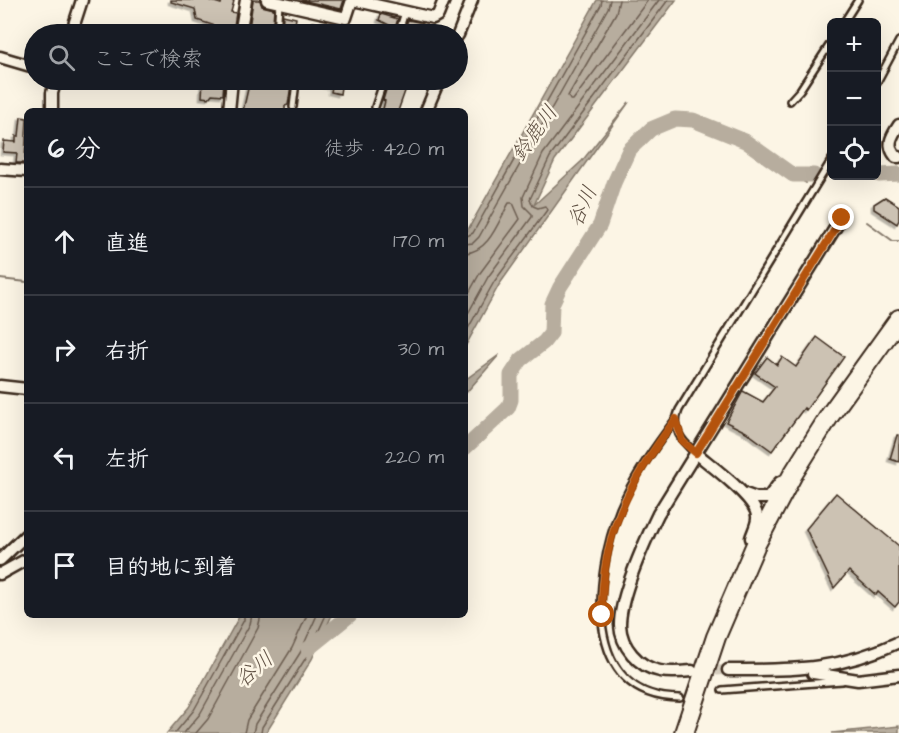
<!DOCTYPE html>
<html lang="ja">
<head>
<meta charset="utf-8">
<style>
	:root { --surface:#171b24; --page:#20242c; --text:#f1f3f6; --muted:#9ea1a6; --line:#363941 }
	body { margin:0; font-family:"Architects Daughter","Klee One",sans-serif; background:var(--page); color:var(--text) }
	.controls { position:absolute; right:18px; top:18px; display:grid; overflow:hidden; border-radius:9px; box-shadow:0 6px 24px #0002 }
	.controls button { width:54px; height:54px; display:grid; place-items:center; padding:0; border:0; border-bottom:2px solid var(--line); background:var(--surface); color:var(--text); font:30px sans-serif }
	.stop { position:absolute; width:18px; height:18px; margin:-14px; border:4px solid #b45309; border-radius:50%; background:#fff }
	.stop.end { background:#b45309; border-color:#fff; box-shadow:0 2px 6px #0008 }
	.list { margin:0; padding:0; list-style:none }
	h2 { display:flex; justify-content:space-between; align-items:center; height:78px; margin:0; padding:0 24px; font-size:26px }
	h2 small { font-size:20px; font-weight:400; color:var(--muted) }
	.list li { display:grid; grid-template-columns:39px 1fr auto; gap:18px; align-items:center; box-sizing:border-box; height:108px; padding:0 24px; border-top:2px solid var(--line) }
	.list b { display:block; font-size:22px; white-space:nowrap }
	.list em { font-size:20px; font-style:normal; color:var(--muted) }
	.icon { flex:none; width:33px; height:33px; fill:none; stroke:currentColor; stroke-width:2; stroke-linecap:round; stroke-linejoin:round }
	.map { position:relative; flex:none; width:899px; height:733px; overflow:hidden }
	.search { position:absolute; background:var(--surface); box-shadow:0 6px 24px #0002; left:24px; top:24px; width:444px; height:66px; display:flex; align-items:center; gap:15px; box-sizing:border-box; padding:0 21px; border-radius:33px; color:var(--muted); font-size:22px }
	.panel { position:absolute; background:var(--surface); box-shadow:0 6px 24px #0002; left:24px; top:108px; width:444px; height:510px; border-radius:9px }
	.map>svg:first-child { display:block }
	.water { fill:#b7ad9e; stroke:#85796b; stroke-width:1.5 }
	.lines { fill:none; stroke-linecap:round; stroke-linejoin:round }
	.shore { stroke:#6d5e51; stroke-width:1.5 }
	.stream { stroke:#85796b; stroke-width:2 }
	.river { stroke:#b7ad9e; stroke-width:15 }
	.building { fill:#ccc2b3; stroke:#3b2a1e; stroke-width:1.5; filter:url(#shadow) }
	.street-tunnel { stroke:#d5ccbd; stroke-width:10; stroke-dasharray:10 5; stroke-linecap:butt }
	.lane-casing { stroke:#3b2a1e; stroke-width:10 }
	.street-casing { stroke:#3b2a1e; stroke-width:15 }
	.highway-casing { stroke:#3b2a1e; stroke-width:22 }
	.lane { stroke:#fcf5e5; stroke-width:5 }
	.street { stroke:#fcf5e5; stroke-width:10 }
	.highway { stroke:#fcf5e5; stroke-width:18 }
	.route { stroke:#b45309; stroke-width:8 }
	.labels { text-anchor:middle; stroke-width:5; stroke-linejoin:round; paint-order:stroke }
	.water-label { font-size:21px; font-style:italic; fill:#605144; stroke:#fcf5e5 }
</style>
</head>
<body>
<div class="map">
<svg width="899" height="733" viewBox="0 0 899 733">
	<defs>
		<filter id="shadow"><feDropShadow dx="-2.5" dy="2.5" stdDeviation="0" flood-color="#0004"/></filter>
	</defs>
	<rect width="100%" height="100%" fill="#fcf5e5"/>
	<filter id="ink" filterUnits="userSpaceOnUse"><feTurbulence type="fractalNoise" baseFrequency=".0167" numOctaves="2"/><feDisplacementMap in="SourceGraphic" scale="12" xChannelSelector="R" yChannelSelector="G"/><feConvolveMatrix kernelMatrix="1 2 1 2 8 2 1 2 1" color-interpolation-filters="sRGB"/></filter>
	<g filter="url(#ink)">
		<g class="water">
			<path d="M597,0H676L555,160L534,205L582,161L629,102L499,285L465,347V235Z"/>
			<path d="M499,355L465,394V380Z"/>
			<path d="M240,615H332L312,659L266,733H167L189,707Z"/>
			<path d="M899,726V733H832Z"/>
		</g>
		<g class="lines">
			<g class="shore">
				<path d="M619,0L616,13L568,96L570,100H573L648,0"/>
				<path d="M465,237L473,233L601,5L602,0"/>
				<path d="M465,244L473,243L479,237L608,8L610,0"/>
				<path d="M465,253C489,252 498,222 509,203H513L520,219L480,273L465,300"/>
				<path d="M465,319L488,277L532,217V214L524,206L523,197L543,154L659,0"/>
				<path d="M465,334L494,282L547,210L545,206L538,208L533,206L530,199L550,157L668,0"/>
				<path d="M175,733L194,710L244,620V615"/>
				<path d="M184,733L200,714L250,624L252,615"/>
				<path d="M196,733L208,719L258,628L261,615"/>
				<path d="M244,733L247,720L292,648L307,615"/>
				<path d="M253,733L255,724L300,653L317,615"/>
				<path d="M261,733L262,727L307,656L326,615"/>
			</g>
			<g class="stream">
				<path d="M793,175L806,183"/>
				<path d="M867,222L893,241H899"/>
				<path d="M0,279L27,282"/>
			</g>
			<g class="river">
				<path d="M879,175L899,174"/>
				<path d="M465,448L508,408L511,400V375L521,360L544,342L551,333L552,304L560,287L600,225L614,183L629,150L651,129L675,119L693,120L745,141L793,175H814"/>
				<path d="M308,649L350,615"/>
			</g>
		</g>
		<g class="building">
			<path d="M171,0H208L221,4L222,0H232L234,1L231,12L236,13L233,32L197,20L195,9L171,2Z"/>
			<path d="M253,0H260L262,6L274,9L272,34H260V32L249,29Z"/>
			<path d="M301,0H344L341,9Z"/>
			<path d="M381,14L398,19L395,28L379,20Z"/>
			<path d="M283,15L296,18L295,24L310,27L312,22L329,26L327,34H282Z"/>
			<path d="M408,20L423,23L420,32L405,28Z"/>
			<path d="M203,80H224L223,95L212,94L209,98L202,97Z"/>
			<path d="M250,80L287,81L291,85L288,105L285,106V111H243Z"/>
			<path d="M327,80H342L340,94L331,92L332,87L325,86Z"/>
			<path d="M389,80H409L398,111H385L383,109L385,101L383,100Z"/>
			<path d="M21,117L27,118L25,158L27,163H16L17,153L3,152L4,141L16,142V136H19Z"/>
			<path d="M885,197L899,206V220L897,224L874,209V204Z"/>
			<path d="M817,337L844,357L806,410L804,408L772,451L746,432L726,422L743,391L763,402L775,387L755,373L767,357L777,365L782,357L796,367Z"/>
			<path d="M897,435H899V462L890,459Z"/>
			<path d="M836,493L899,546V602L895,607L878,592L876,595L849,571L834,588L806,529Z"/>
		</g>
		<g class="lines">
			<path class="street-tunnel" d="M701,671L728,670"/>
			<g class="lane-casing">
				<g id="lane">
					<path d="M844,22L858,0"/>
					<path d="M277,34L279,3"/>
					<path d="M398,34L405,12"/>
					<path d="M292,80L296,82L293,107"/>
					<path d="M876,84L899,41"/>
					<path d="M790,101L800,90L832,41"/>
					<path d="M375,107L384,80"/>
					<path d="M675,420C655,447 633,477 620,509C594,574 580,698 680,698"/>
					<path d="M695,453C681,440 671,429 679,410L832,159"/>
					<path d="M722,690L842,681"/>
				</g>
			</g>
			<g class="street-casing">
				<g id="street">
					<path d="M267,0L346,18L352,0"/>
					<path d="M353,0L433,18L438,15L444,0"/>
					<path d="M71,34L82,0"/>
					<path d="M240,34L246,0"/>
					<path d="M458,35L472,0"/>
					<path d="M0,57L34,67"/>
					<path d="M52,111V93L56,80"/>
					<path d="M229,111L232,80"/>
					<path d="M426,111L439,80"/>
					<path d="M899,125C891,137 886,145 896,157H899"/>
					<path d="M0,169L27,171"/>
					<path d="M0,386L27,389"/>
					<path d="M696,453C710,465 756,498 757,516C758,523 753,531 751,538"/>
					<path d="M745,494L756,498H768L780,482"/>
					<path d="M0,560L27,534"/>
					<path d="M0,574L27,559"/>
					<path d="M728,670C794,670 837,671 899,642"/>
					<path d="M692,671C682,672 670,673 660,671C638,667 621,646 620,625C620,596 645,541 658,514L842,217"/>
					<path d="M813,673L858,680L899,675"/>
				</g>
			</g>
			<g class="highway-casing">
				<path id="highway" d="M684,733L716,637L756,544L793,474L830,415L899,319"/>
			</g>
			<use href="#lane" class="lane"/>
			<use href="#street" class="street"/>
			<use href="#highway" class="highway"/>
		</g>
	</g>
	<g class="lines" filter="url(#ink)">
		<path class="route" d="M602,615C601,535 629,482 676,419L682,441L696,453L842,218"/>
	</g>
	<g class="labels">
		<g class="water-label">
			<text transform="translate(534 133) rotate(-54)" y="7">鈴鹿川</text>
			<text transform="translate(582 206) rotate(-65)" y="7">谷川</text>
			<text transform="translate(254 669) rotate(-40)" y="7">谷川</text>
		</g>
	</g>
</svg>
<div class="controls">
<button>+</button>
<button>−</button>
<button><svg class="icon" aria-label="locate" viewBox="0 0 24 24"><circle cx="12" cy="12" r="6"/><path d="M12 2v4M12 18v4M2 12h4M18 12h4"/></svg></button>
</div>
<div class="stop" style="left:602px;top:615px"></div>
<div class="stop end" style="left:842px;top:218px"></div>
<div class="search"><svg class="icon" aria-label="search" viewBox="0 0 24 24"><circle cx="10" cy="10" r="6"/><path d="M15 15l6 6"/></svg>ここで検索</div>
<section class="panel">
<h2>6 分<small>徒歩 · 420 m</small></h2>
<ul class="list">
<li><svg class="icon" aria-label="ahead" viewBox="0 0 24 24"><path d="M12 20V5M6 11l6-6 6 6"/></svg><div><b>直進</b></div><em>170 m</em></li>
<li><svg class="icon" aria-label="right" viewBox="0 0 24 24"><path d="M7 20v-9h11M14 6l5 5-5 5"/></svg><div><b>右折</b></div><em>30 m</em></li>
<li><svg class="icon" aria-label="left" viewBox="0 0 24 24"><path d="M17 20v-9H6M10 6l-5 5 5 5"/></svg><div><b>左折</b></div><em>220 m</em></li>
<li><svg class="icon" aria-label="arrive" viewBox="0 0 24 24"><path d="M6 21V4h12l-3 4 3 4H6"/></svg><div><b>目的地に到着</b></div></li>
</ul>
</section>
</div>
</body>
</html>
